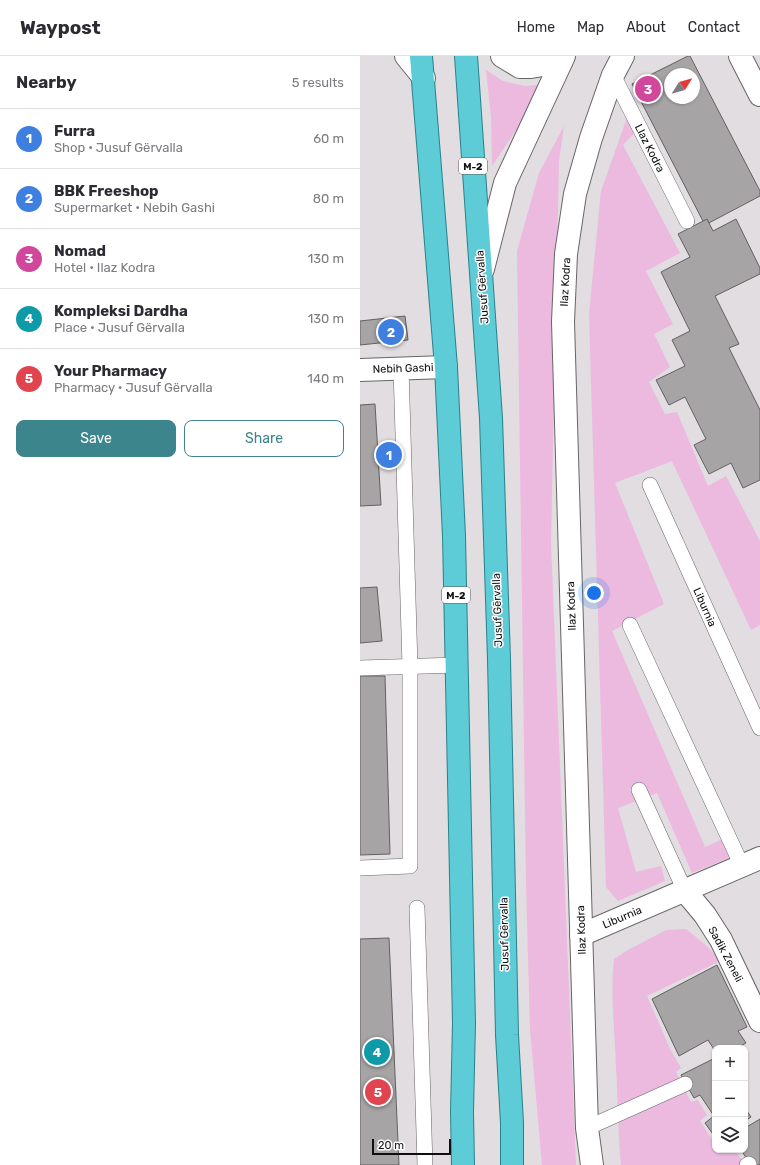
<!DOCTYPE html>
<html lang="en">
<head>
<meta charset="utf-8">
<style>
	:root { --surface:#fff; --page:#f7f7f7; --text:#2b2b33; --muted:#7c7c81; --line:#e1e1e2; --accent:#3d858c }
	body { margin:0; font-family:Rubik,sans-serif; background:var(--page); color:var(--text) }
	.controls { position:absolute; right:12px; bottom:12px; display:grid; overflow:hidden; border-radius:8px; box-shadow:0 1px 3px #0004 }
	.controls button { width:36px; height:36px; display:grid; place-items:center; padding:0; border:0; border-bottom:1px solid var(--line); background:var(--surface); color:var(--text); font:20px sans-serif }
	.compass { position:absolute; left:304px; top:12px; width:36px; height:36px; border-radius:50%; background:var(--surface); box-shadow:0 1px 3px #0004; rotate:53deg }
	.scale { position:absolute; left:12px; bottom:10px; width:79px; box-sizing:border-box; padding-left:4px; border:2px solid #100f10; border-top:0; font-size:11px; line-height:14px; white-space:nowrap; color:#100f10; -webkit-text-stroke:3px #fff; paint-order:stroke }
	.you { position:absolute; left:234px; top:537px; width:14px; height:14px; margin:-10px; border:3px solid #fff; border-radius:50%; background:#1a73e8; box-shadow:0 0 0 6px #1a73e833 }
	.badge { display:grid; place-items:center; width:26px; height:26px; border-radius:50%; background:var(--accent); color:#fff; font-size:13px; font-weight:700 }
	.pin { position:absolute; translate:-50% -50%; border:2px solid #fff; box-shadow:0 1px 4px #0006 }
	.list { margin:0; padding:0; list-style:none }
	h2 { display:flex; justify-content:space-between; align-items:center; height:52px; margin:0; padding:0 16px; font-size:17px }
	h2 small { font-size:13px; font-weight:400; color:var(--muted) }
	.list li { display:grid; grid-template-columns:26px 1fr auto; gap:12px; align-items:center; box-sizing:border-box; height:60px; padding:0 16px; border-top:1px solid var(--line) }
	.list b { display:block; font-size:15px; white-space:nowrap }
	.list p { margin:0; font-size:13px; white-space:nowrap; color:var(--muted) }
	.list em { font-size:13px; font-style:normal; color:var(--muted) }
	.actions { display:flex; gap:8px; padding:12px 16px }
	.actions a { flex:1; padding:9px 0; border:1px solid var(--accent); border-radius:8px; text-align:center; font-size:14px; color:var(--accent) }
	.actions .main { background:var(--accent); color:#fff }
	.icon { flex:none; width:22px; height:22px; fill:none; stroke:currentColor; stroke-width:2; stroke-linecap:round; stroke-linejoin:round }
	.map { position:relative; flex:none; width:400px; height:1109px; overflow:hidden }
	header { display:flex; align-items:center; gap:24px; box-sizing:border-box; height:56px; padding:0 20px; background:var(--surface); border-bottom:1px solid var(--line) }
	header strong { font-size:19px }
	nav { display:flex; gap:22px; margin-inline-start:auto; font-size:14px }
	main { display:flex }
	aside { flex:1; background:var(--surface) }
	.map>svg:first-child { display:block }
	.green { fill:#ecb9df }
	.building { fill:#a7a4a6; stroke:#626062; fill-rule:evenodd }
	.lines { fill:none; stroke-linecap:round; stroke-linejoin:round }
	.service-casing { stroke:#686567; stroke-width:16 }
	.minor-casing { stroke:#686567; stroke-width:24 }
	.tertiary-casing { stroke:#686567; stroke-width:24 }
	.trunk-casing { stroke:#29828a; stroke-width:24 }
	.service { stroke:#fff; stroke-width:15 }
	.minor { stroke:#fff; stroke-width:22 }
	.tertiary { stroke:#fff; stroke-width:22 }
	.trunk { stroke:#5eccd6; stroke-width:22 }
	.labels { text-anchor:middle; stroke-width:3; stroke-linejoin:round; paint-order:stroke }
	.shield { fill:#fff; stroke:#585758; stroke-width:1 }
	.shield-label { font-size:10px; font-weight:bold; fill:#100f10 }
	.street-label { font-size:11px; fill:#100f10; stroke:#fff }
</style>
</head>
<body>
<header>
<strong>Waypost</strong>
<nav><a>Home</a><a>Map</a><a>About</a><a>Contact</a></nav>
</header>
<main>
<aside>
<h2>Nearby<small>5 results</small></h2>
<ul class="list">
<li><span class="badge" style="background:#3f7fe0">1</span><div><b>Furra</b><p>Shop · Jusuf Gërvalla</p></div><em>60 m</em></li>
<li><span class="badge" style="background:#3f7fe0">2</span><div><b>BBK Freeshop</b><p>Supermarket · Nebih Gashi</p></div><em>80 m</em></li>
<li><span class="badge" style="background:#d1479c">3</span><div><b>Nomad</b><p>Hotel · Ilaz Kodra</p></div><em>130 m</em></li>
<li><span class="badge" style="background:#0f9aa8">4</span><div><b>Kompleksi Dardha</b><p>Place · Jusuf Gërvalla</p></div><em>130 m</em></li>
<li><span class="badge" style="background:#e0444e">5</span><div><b>Your Pharmacy</b><p>Pharmacy · Jusuf Gërvalla</p></div><em>140 m</em></li>
</ul>
<div class="actions"><a class="main">Save</a><a>Share</a></div>
</aside>
<div class="map">
<svg width="400" height="1109" viewBox="0 0 400 1109">
	<rect width="100%" height="100%" fill="#e1dde0"/>
	<g class="green">
		<path d="M126,14L143,25L165,30L187,28L132,110L131,61Z"/>
		<path d="M269,56L281,70L263,89L320,197L286,215L313,268L294,278L310,311L289,326L305,358L317,356L348,430L366,420L400,485V569L391,574L312,405L255,427L304,548L252,575L345,791L363,783L371,801L332,817L297,737L258,752L276,816L301,810L305,825L258,845L246,831L229,258L241,135Z"/>
		<path d="M204,70L199,105L191,487L216,1109H182L170,973L166,826L157,195L179,117Z"/>
		<path d="M326,873L348,891L360,905L287,940L311,995L321,1012L316,1016L331,1046L338,1044L347,1059L340,1065L355,1088V1094H375L385,1109H261C258,1076 258,1044 256,1011C255,975 250,940 254,903L268,894L306,874Z"/>
	</g>
	<g class="building">
		<path d="M328,0H330L400,135V140L345,169L272,28ZM310,18H334V42H310Z"/>
		<path d="M347,163L353,175L376,163L400,212V218L355,240L379,288L369,292L400,354V424L383,432L371,407L349,418L334,389L346,383L325,341L309,349L296,324L325,310L312,284L330,275L301,216L330,201L318,178Z"/>
		<path d="M45,260L48,284L0,289V265Z"/>
		<path d="M15,348L21,449L0,450V349Z"/>
		<path d="M17,531L22,585L0,587V532Z"/>
		<path d="M0,620H25L30,798L0,799Z"/>
		<path d="M29,882L39,1109H0V883Z"/>
		<path d="M357,909L387,971L378,975L386,987L377,992H355V995L348,984L319,1000L292,943Z"/>
		<path d="M355,1002V1081L345,1067L354,1060L340,1039L334,1042L321,1019Z"/>
		<path d="M385,1052L391,1061L385,1065Z"/>
		<path d="M400,1063V1109H391L381,1094H385V1072Z"/>
	</g>
	<g class="lines">
		<g class="service-casing">
			<g id="service">
				<path d="M253,19L327,165"/>
				<path d="M290,429L400,672"/>
				<path d="M270,569L382,810"/>
				<path d="M0,612L98,609"/>
				<path d="M279,734L325,835"/>
				<path d="M0,812L50,810V610L41,312"/>
				<path d="M57,852L65,1109"/>
				<path d="M227,1072L325,1028"/>
				<path d="M387,1109L389,1108"/>
			</g>
		</g>
		<g class="minor-casing">
			<g id="minor">
				<path d="M380,0L400,39"/>
				<path d="M0,314L86,311"/>
				<path d="M325,835L345,859L361,884L400,965"/>
				<path d="M221,879L400,802"/>
			</g>
		</g>
		<g class="tertiary-casing">
			<g id="tertiary">
				<path d="M46,0L64,22"/>
				<path d="M142,0L160,11H171L201,6"/>
				<path d="M123,213L145,127L204,0"/>
				<path d="M232,1109L227,1072L203,266L206,198L215,138L231,82L253,19L263,0"/>
			</g>
		</g>
		<g class="trunk-casing">
			<g id="trunk">
				<path d="M61,0L86,311L94,480L104,967L102,1056L103,1109"/>
				<path d="M106,0L131,362L139,603L147,979L152,1067V1109"/>
			</g>
		</g>
		<use href="#service" class="service"/>
		<use href="#minor" class="minor"/>
		<use href="#tertiary" class="tertiary"/>
		<use href="#trunk" class="trunk"/>
	</g>
	<g class="labels">
		<g class="shield">
			<rect x="99" y="102" width="28" height="16" rx="3"/>
			<rect x="82" y="531" width="28" height="16" rx="3"/>
		</g>
		<g class="shield-label">
			<text x="113" y="114">M-2</text>
			<text x="96" y="543">M-2</text>
		</g>
		<g class="street-label">
			<text transform="translate(290 92) rotate(63)" y="4">Llaz Kodra</text>
			<text transform="translate(205 226) rotate(-87)" y="4">Ilaz Kodra</text>
			<text transform="translate(122 231) rotate(-94)" y="4">Jusuf Gërvalla</text>
			<text transform="translate(43 312) rotate(-2)" y="4">Nebih Gashi</text>
			<text transform="translate(211 550) rotate(-92)" y="4">Ilaz Kodra</text>
			<text transform="translate(345 551) rotate(66)" y="4">Liburnia</text>
			<text transform="translate(137 554) rotate(-92)" y="4">Jusuf Gërvalla</text>
			<text transform="translate(262 861) rotate(-23)" y="4">Liburnia</text>
			<text transform="translate(221 874) rotate(-92)" y="4">Ilaz Kodra</text>
			<text transform="translate(144 878) rotate(-91)" y="4">Jusuf Gërvalla</text>
			<text transform="translate(366 898) rotate(62)" y="4">Sadik Zeneli</text>
		</g>
	</g>
</svg>
<div class="controls">
<button>+</button>
<button>−</button>
<button><svg class="icon" aria-label="layers" viewBox="0 0 24 24"><path d="M12 4l9 5-9 5-9-5zM3 14l9 5 9-5"/></svg></button>
</div>
<svg class="compass" viewBox="-18 -18 36 36"><path d="M0-13l5 13h-10z" fill="#e53935"/><path d="M0 13l5-13h-10z" fill="#7c7c81"/></svg>
<div class="scale">20 m</div>
<div class="you"></div>
<div class="pin badge" style="left:29px;top:399px;background:#3f7fe0">1</div>
<div class="pin badge" style="left:31px;top:276px;background:#3f7fe0">2</div>
<div class="pin badge" style="left:288px;top:33px;background:#d1479c">3</div>
<div class="pin badge" style="left:17px;top:996px;background:#0f9aa8">4</div>
<div class="pin badge" style="left:18px;top:1036px;background:#e0444e">5</div>
</div>
</main>
</body>
</html>
